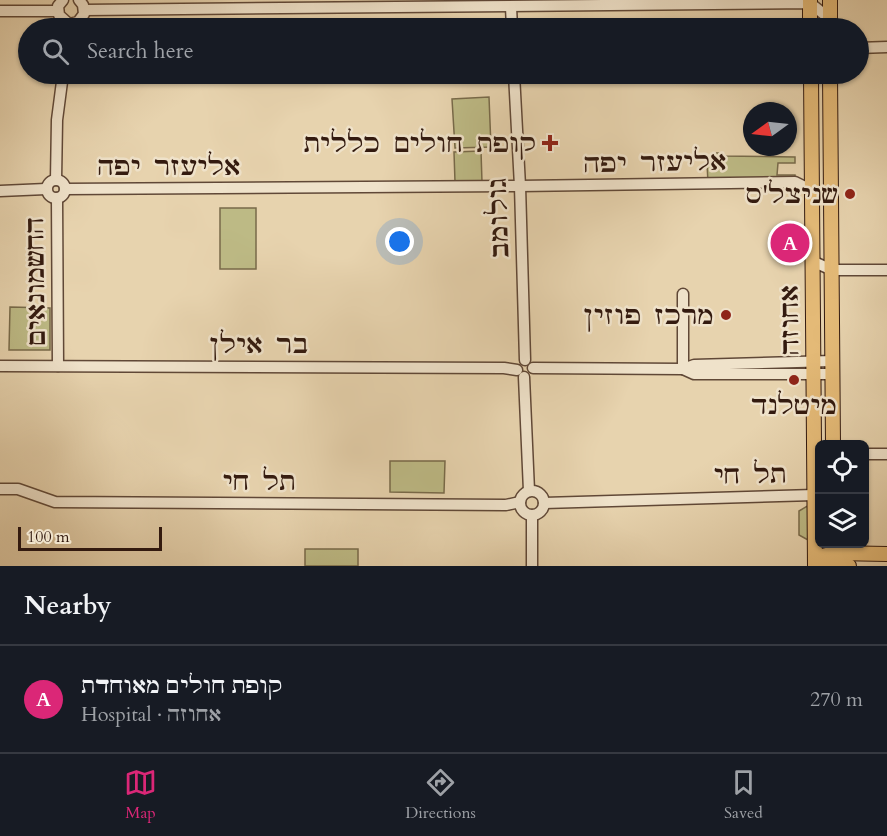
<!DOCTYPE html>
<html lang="en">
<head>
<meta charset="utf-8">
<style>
	:root { --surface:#171b24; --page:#20242c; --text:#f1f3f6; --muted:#9ea1a6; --line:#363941; --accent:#db2777 }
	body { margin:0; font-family:Cardo,"Frank Ruhl Libre",serif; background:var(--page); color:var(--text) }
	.controls { position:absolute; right:18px; bottom:18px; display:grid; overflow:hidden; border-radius:9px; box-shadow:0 2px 4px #0004 }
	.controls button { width:54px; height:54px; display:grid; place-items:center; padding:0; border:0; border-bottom:2px solid var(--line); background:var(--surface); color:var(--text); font:30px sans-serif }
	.compass { position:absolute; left:743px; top:102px; width:54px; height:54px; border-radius:50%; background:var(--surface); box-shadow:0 2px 4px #0004; rotate:255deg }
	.scale { position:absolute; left:18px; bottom:15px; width:144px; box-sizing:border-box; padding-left:6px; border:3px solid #331a0f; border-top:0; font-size:16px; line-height:21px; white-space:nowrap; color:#331a0f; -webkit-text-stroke:4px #efe2ca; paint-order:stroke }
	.you { position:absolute; left:400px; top:242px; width:21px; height:21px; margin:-15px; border:4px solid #fff; border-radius:50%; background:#1a73e8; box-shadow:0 0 0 9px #1a73e833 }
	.badge { display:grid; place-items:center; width:39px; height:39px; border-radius:50%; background:var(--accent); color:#fff; font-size:20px; font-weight:700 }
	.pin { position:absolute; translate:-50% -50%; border:3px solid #fff; box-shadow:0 2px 6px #0006 }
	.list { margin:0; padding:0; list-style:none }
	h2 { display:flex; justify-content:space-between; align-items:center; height:78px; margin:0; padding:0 24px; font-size:26px }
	h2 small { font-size:20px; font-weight:400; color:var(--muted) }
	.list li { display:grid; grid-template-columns:39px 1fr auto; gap:18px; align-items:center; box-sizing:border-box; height:108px; padding:0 24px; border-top:2px solid var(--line) }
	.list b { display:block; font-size:22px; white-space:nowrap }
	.list p { margin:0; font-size:20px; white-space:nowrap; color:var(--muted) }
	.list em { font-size:20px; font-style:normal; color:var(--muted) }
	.icon { flex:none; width:33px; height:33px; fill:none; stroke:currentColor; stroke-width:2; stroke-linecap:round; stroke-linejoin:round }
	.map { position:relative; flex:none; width:887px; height:566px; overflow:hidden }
	.search { position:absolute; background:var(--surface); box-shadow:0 2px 4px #0004; left:18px; right:18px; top:18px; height:66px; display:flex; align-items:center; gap:15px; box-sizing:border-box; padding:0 21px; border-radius:33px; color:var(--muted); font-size:22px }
	.sheet { height:186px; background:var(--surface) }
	nav { display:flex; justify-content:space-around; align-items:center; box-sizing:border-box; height:84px; border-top:2px solid var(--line); background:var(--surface); font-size:16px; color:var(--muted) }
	nav a { display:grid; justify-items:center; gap:3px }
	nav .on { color:var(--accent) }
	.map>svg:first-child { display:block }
	.green { fill:#bdba85; stroke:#786a4a; stroke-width:1.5 }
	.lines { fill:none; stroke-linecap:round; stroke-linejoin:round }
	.minor-casing { stroke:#604837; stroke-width:13 }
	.major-casing { stroke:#331a0f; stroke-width:16 }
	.minor { stroke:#efe2ca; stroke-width:10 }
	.major { stroke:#e4ba77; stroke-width:14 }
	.poi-dot { fill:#8f2418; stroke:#efe2ca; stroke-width:2 }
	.labels { text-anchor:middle; stroke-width:5; stroke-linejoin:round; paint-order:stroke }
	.poi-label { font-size:26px; fill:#331a0f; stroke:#efe2ca; text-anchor:end }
	.street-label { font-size:26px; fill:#331a0f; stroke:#efe2ca }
</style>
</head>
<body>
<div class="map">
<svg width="887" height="566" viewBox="0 0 887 566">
	<rect width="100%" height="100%" fill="#e7d3ae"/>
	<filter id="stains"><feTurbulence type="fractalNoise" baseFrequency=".00333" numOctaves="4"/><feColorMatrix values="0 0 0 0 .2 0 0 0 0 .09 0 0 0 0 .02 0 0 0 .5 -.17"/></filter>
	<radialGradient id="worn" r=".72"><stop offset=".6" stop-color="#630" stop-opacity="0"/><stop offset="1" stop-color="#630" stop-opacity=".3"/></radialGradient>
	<g class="green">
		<path d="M489,97L491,147L455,148L452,99Z"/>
		<path d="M481,151L482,182H455L454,152Z"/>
		<path d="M712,153H720L721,156L795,157V163H778L777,175H795V182L708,183L707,163H711Z"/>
		<rect x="220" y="208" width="36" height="61"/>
		<path d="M10,307L50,308V350H9Z"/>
		<path d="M390,461H445L444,493L390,492Z"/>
		<path d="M809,505L808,540L799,535V511Z"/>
		<rect x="305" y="549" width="53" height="17"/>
	</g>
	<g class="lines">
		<g class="minor-casing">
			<g id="minor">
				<path d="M63,0L58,6L59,15L69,24L78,22L84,14L83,5L79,0"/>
				<path d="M511,7L512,28"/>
				<path d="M84,10L810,3L830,19"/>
				<path d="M0,11H58"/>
				<path d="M858,48L887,47"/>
				<path d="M514,74L520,186L525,360"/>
				<circle cx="56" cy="189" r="9"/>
				<path d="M56,180L57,120L63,74"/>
				<path d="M65,189L520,186L795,182L811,190"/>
				<path d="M0,191L46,189"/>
				<path d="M57,198L58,366"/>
				<path d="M812,261L832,270H887"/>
				<path d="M683,294V369"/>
				<path d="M0,366L504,368L517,370"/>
				<path d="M533,368L683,369L694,365L832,361"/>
				<path d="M683,369L694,374H832"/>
				<path d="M524,377L529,491"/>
				<path d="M864,454H887"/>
				<path d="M0,489H18L55,502L506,505L520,502"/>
				<circle cx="532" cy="503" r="12"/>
				<path d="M544,503L814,495"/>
				<path d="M532,515V566"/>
			</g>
		</g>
		<g class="major-casing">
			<g id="major">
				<path d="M810,0V28"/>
				<path d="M830,0V28"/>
				<path d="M811,74L815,566"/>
				<path d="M830,74L833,445"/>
				<path d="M815,558L834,553L887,554"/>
				<path d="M815,558L834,566H849"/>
			</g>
		</g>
		<use href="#minor" class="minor"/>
		<use href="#major" class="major"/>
	</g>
	<g class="poi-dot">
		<path d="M547 134h6v6h6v6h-6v6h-6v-6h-6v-6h6z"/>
		<circle cx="850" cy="194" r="6"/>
		<circle cx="726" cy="315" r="6"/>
		<circle cx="794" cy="380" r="6"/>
	</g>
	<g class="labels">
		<g class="poi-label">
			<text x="536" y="152">קופת חולים כללית</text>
			<text x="838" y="203">שניצל'ס</text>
			<text x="714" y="324">מרכז פוזין</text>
			<text x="794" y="414" text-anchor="middle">מיטלנד</text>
		</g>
		<g class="street-label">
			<text transform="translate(655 162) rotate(-1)" y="9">אליעזר יפה</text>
			<text x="169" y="175">אליעזר יפה</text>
			<text transform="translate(498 218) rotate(-92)" y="9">גולומב</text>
			<text transform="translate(35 282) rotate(-91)" y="9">החשמונאים</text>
			<text transform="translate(789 320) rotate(-91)" y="9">אחוזה</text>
			<text x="259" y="353">בר אילן</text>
			<text transform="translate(750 474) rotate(-1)" y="9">תל חי</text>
			<text x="259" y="490">תל חי</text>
		</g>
	</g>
	<rect width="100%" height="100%" filter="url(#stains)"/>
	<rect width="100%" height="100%" fill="url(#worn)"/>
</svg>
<div class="controls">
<button><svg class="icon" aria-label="locate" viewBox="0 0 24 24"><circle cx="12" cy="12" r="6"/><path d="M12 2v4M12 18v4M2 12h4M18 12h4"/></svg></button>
<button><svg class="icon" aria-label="layers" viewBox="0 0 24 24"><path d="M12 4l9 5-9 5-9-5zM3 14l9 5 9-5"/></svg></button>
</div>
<svg class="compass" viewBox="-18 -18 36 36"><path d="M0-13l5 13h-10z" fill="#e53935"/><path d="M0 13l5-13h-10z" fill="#9ea1a6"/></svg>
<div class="scale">100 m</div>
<div class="you"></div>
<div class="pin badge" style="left:790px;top:243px">A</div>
<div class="search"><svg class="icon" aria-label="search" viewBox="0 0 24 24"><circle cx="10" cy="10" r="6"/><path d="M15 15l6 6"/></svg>Search here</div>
</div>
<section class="sheet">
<h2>Nearby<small></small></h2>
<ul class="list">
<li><span class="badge">A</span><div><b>קופת חולים מאוחדת</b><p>Hospital · אחוזה</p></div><em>270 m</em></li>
</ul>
</section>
<nav>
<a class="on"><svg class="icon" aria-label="map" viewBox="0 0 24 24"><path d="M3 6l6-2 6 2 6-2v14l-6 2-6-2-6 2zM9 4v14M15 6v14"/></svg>Map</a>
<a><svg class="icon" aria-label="directions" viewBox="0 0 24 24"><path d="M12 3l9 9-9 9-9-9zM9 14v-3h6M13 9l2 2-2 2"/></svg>Directions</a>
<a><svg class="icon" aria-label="saved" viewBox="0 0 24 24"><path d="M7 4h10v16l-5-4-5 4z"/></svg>Saved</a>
</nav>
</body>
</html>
